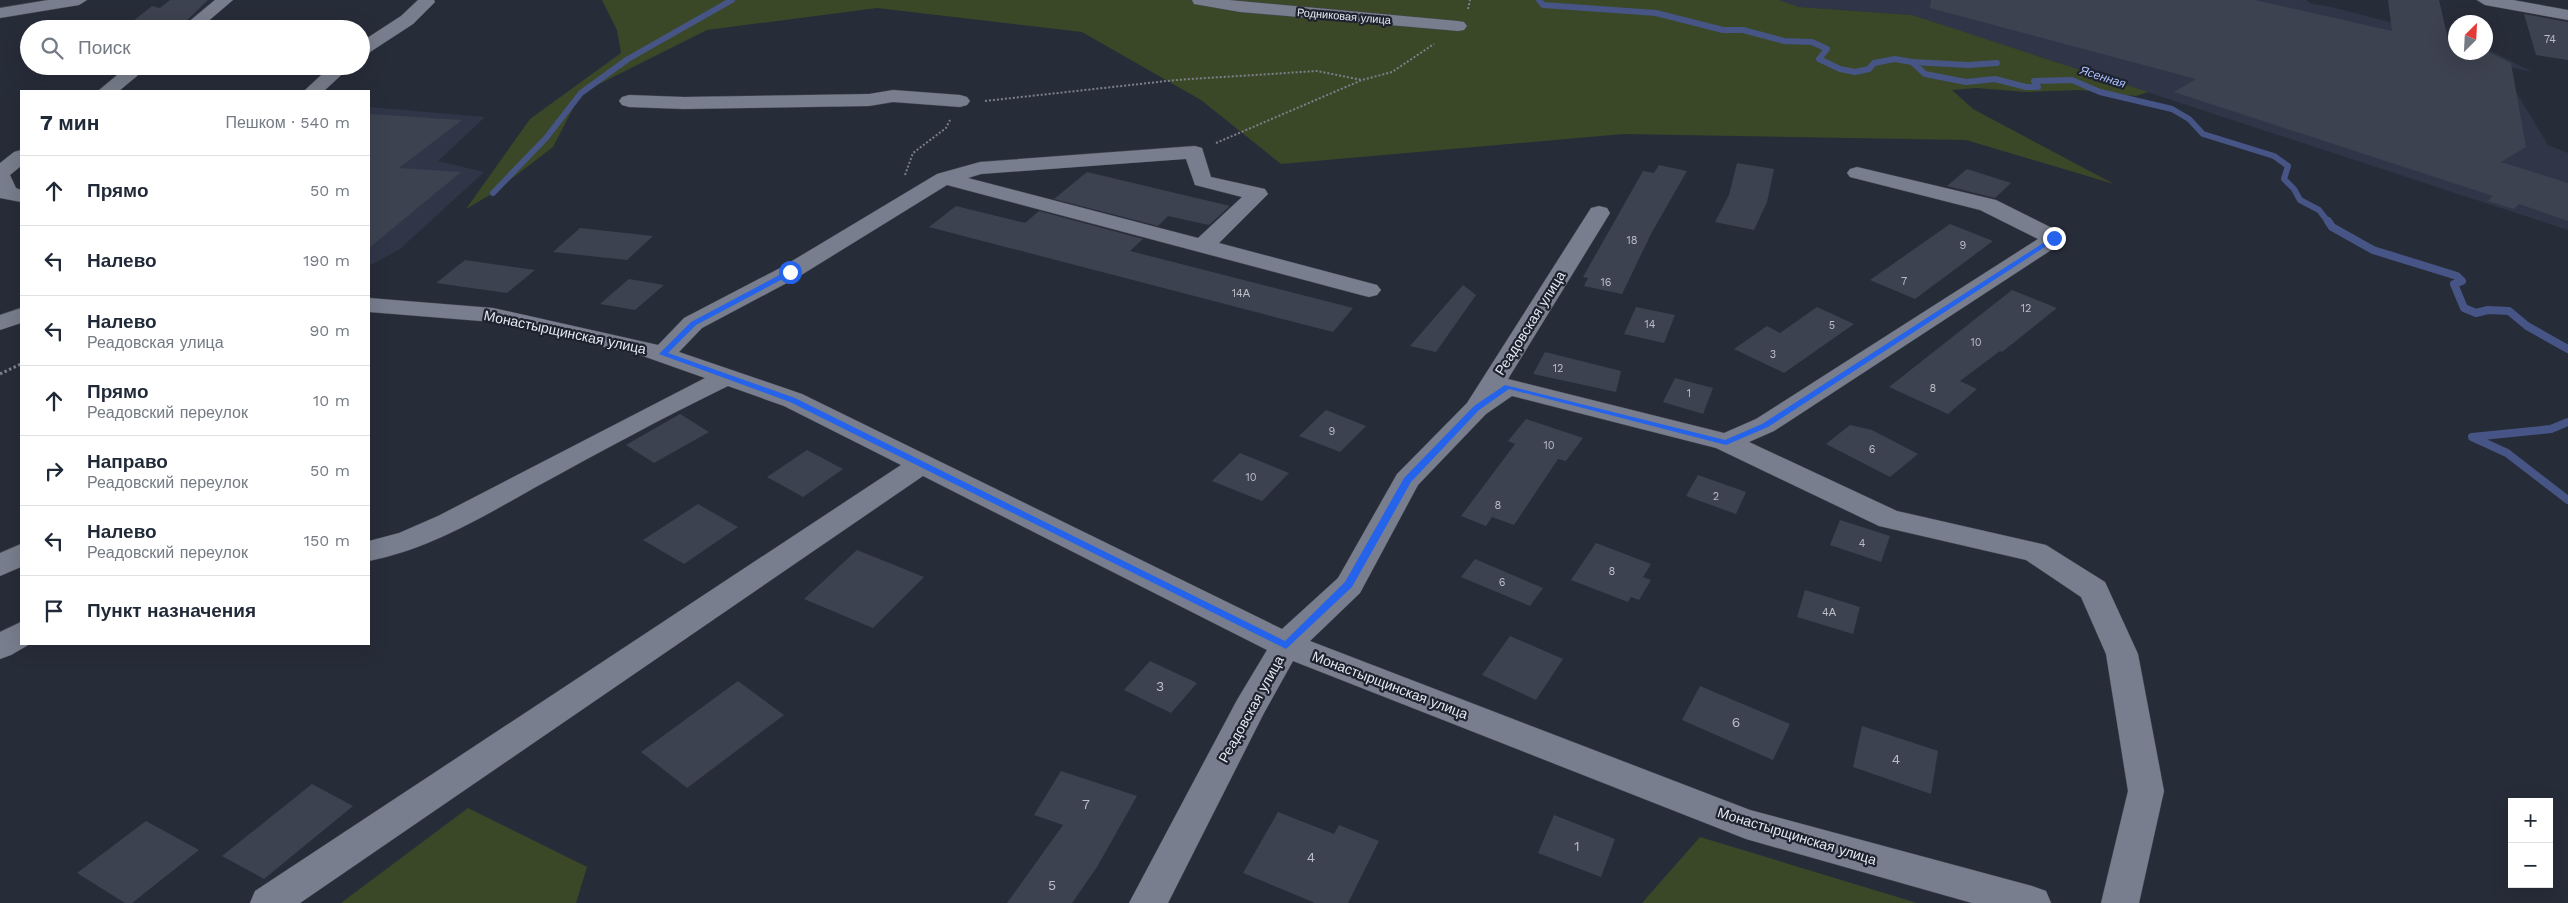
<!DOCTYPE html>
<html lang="ru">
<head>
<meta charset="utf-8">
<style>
	:root { --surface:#fff; --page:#f2f2f3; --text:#1f2937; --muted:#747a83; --line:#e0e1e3 }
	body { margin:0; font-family:"Work Sans",sans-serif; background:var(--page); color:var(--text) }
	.controls { position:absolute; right:15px; bottom:15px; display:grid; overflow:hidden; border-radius:0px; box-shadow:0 5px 20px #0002 }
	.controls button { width:45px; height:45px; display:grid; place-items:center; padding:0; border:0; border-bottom:1px solid var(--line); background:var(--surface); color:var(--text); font:25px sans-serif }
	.compass { position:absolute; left:2448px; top:15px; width:45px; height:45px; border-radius:50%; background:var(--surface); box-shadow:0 5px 20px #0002; rotate:24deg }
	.stop { position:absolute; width:15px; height:15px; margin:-11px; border:4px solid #2563eb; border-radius:50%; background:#fff }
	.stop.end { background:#2563eb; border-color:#fff; box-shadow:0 1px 5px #0008 }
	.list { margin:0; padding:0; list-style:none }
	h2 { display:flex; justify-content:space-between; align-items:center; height:65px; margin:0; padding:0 20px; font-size:21px }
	h2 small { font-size:16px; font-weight:400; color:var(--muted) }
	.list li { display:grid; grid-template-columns:32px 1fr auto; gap:15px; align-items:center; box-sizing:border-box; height:70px; padding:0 20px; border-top:1px solid var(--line) }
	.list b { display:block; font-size:19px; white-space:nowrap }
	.list p { margin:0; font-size:16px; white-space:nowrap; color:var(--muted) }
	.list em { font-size:16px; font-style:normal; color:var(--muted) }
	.icon { flex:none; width:28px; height:28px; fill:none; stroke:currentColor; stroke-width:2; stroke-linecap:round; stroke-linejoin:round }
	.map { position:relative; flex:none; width:2568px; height:903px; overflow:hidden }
	.search { position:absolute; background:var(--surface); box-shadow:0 5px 20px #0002; left:20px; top:20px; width:350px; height:55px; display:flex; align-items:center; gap:12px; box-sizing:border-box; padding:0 18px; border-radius:28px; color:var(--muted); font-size:19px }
	.panel { position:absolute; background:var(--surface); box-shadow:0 5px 20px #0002; left:20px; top:90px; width:350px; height:555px; border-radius:0px }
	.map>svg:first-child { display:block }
	.built { fill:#303648 }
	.green { fill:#3a4827 }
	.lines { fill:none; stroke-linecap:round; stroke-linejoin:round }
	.stream-far1 { stroke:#465585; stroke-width:6 }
	.stream { stroke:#465585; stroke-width:8 }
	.building { fill:#3d4250 }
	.minor-casing { stroke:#434752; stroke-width:1 }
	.path-far1 { stroke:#7b808b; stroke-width:2; stroke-dasharray:2 2; stroke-linecap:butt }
	.path { stroke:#7b808b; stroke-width:3; stroke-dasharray:2.5 2.5; stroke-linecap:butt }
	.minor { fill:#787e8d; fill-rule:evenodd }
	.route { fill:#2563eb }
	.labels { text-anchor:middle; stroke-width:4.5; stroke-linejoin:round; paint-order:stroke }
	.far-street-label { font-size:11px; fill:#e5e9f1; stroke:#1e222f }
	.number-label { font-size:11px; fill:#bbbfc9 }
	.far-water-label { font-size:12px; font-style:italic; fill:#aabffb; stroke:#1e222f }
	.street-label { font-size:14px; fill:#e5e9f1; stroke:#1e222f }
	.near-number-label { font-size:14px; fill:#bbbfc9 }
</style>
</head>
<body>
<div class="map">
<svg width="2568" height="903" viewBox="0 0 2568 903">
	<rect width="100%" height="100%" fill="#272c39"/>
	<g class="built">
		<path d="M1779,0H2306L2312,4L2327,6L2455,39L2456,52H2486V48L2532,72L2504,66V72L2548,145L2568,153V230L1912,15L1799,7Z"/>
		<path d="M369,107L485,117L438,161L484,172L400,249L369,266Z"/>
	</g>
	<g class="green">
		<path d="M602,0H1779L1799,7L1912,15L2148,92L2136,96L2079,90L2027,92L1976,88L1952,90L1973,109L2114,184L1966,140L1623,134L1281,164L1201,100L1082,32L877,8L707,30L581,93L553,147L493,193L466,209L530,119L621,53L617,30Z"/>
		<path d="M468,808L587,867L576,903H341Z"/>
		<path d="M1700,837L1917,903H1642Z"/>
	</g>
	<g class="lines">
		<g class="stream-far1">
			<path d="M1539,0L1543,5L1656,13L1723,30H1743L1784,41L1812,42L1827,49L1819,59L1840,69L1855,72L1869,69L1874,63L1895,59L1912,62L1925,74L1966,82L1995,79L2026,87H2038L2034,81L2072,80L2100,92L2172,109L2189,119L2203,134L2274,156L2288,166L2284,179L2294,189L2300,200L2319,210L2329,223"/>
			<path d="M1912,62L1968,65L1997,63"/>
			<path d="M493,193L546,138L581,93L628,59L732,0"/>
		</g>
		<g class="stream">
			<path d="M2328,221L2332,227L2373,250L2457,276L2462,281L2454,284L2464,308L2476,313L2488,310L2509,311L2527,326L2568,349"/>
			<path d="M2568,422L2551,429L2472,437L2507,453L2568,500"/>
		</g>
	</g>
	<g class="building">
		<path d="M170,0H208L178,29H123L152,6L160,8Z"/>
		<path d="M1931,0H2255L2392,31L2388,0H2439L2449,43L2456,45V52L2486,51L2511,63L2526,147L2501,162L2568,183V221L2519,204L2514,209L2488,201L2493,196L2174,92L2196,79L1930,8Z"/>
		<path d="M2524,14L2568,22V60L2536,55Z"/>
		<path d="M369,114L462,120L399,168L461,172L369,248Z"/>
		<path d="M1737,163L1774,169L1767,202L1754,230L1715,222L1729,195Z"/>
		<path d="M1659,165L1687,171L1652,232L1622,294L1584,286L1588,278L1583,277L1643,171L1654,173Z"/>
		<path d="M1967,169L2011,183L1995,198L1947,186Z"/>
		<path d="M1087,172L1230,206L1209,225L1168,216L1158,226L1054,199Z"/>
		<path d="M956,206L1025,223L1039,211L1143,239L1130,251L1353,308L1333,332L929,227Z"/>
		<path d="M1950,224L1993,241L1915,299L1870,280Z"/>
		<path d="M580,228L653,236L627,260L553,252Z"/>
		<path d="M465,260L535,270L507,293L436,283Z"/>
		<path d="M629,279L664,285L635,310L600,304Z"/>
		<path d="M1463,285L1476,295L1436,352L1410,346Z"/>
		<path d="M2012,290L2057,308L2002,352L2000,351L1960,381L1977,389L1948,414L1889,387Z"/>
		<path d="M1636,307L1675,315L1664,343L1624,334Z"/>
		<path d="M1817,307L1854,324L1784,373L1734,349L1767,326L1780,333Z"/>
		<path d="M1545,352L1621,371L1616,392L1533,374Z"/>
		<path d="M1675,378L1713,388L1703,414L1663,402Z"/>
		<path d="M1326,410L1366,426L1340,452L1299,436Z"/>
		<path d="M680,414L709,432L654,463L626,445Z"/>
		<path d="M1526,419L1583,438L1566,461L1558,459L1514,525L1492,517L1486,526L1461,516L1515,444L1508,441Z"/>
		<path d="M1850,425L1872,430L1918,454L1890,477L1826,444Z"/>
		<path d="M807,450L843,469L803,497L767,477Z"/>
		<path d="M1240,453L1289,473L1262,501L1212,481Z"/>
		<path d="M1698,475L1746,492L1736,514L1686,496Z"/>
		<path d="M698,504L738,527L684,564L643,540Z"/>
		<path d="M1840,520L1890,536L1881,562L1830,545Z"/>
		<path d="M1596,543L1651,564L1643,577L1651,580L1639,600L1631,597L1628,602L1571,580Z"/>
		<path d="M857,550L924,577L873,628L804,599Z"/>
		<path d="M1475,559L1543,588L1530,606L1461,577Z"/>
		<path d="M1805,590L1860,607L1853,634L1797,617Z"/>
		<path d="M1510,636L1563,659L1536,700L1482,675Z"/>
		<path d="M1150,661L1197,683L1171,713L1124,690Z"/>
		<path d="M738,681L784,715L687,788L641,752Z"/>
		<path d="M1700,686L1790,724L1773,760L1682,720Z"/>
		<path d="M1862,726L1938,751L1931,794L1853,767Z"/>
		<path d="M1061,771L1137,796L1097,867L1072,903H1007L1063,825L1034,815Z"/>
		<path d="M312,784L353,806L264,879L222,856Z"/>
		<path d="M1278,812L1334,834L1339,825L1379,841L1348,903H1315L1243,873Z"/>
		<path d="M1554,815L1615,839L1601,877L1538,853Z"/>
		<path d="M146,821L199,850L132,903H125L77,873Z"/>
	</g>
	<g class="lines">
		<g class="minor-casing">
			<g id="minor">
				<path d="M48,0H87L79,5L0,18V8Z"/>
				<path d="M215,0H233L199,29H180Z"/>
				<path d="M418,0H434L435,2L413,24L367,54L361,55V42L401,16Z"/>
				<path d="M1192,0H1229L1458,21L1464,22L1467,26L1464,30L1458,31L1240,12L1194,4Z"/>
				<path d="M2477,0H2513L2568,10V20L2485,5Z"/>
				<path d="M128,66H149L119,91H98Z"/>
				<path d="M331,66H351L324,91H304Z"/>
				<path d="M893,90L960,95L967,97L970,101L967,105L960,107L893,102L869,106L684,109L629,107L622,105L619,101L622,97L629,95L684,97L869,94Z"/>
				<path d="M1195,146L1202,148L1211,177L1265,189L1268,194L1219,243L1377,285L1381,290L1377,295L1369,297L1361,295L947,185L798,277L702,328L679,352L802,394L1282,629L1338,578L1397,474L1467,403L1591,208L1599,206L1607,208L1610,213L1508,379L1724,433L1756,419L2038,239L1980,210L1850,177L1847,173L1850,169L1857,167L1996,200L2062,233L2065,238L2062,243L1774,431L1749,442L1897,511L2046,545L2105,582L2138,654L2164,791L2139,903H2101L2128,791L2106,654L2081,597L2026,560L1879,526L1716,448L1512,396L1486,414L1418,485L1360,593L1310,641L1750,810L2032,886L2046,891L2051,903H1972L1746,839L1293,661L1264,713L1168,903H1129L1237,700L1267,650L923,476L300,903H250L255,891L901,465L784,406L728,386C662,418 598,453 534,488C481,518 429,549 369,561V541L399,533L438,516L705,378L640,355L493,322L369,312V298L493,308L658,345L684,318L782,267L937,174L980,162ZM1186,159L1195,185L1242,197L1198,238L968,178L981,174Z"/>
				<path d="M21,150V166L10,175L16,188L21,190V202L0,198V163L14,152Z"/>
				<path d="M21,308V323L0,330V315Z"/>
				<path d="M21,544V567L0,576V553Z"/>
				<path d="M21,622V644H30L11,655L0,659V632Z"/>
			</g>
		</g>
		<g class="path-far1">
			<path d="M1468,9L1470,0"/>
			<path d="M985,101L1176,80L1317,71L1362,80"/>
			<path d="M1216,143L1362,80L1392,72L1434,44"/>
			<path d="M905,175L913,153L946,128L950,120"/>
		</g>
		<path class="path" d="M0,374L21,364"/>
		<use href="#minor" class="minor"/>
	</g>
	<path class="route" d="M2054,236L2057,239L1768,427L1726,445L1509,389L1479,410L1411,482L1352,587L1286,649L790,402L659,354L691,322L787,271H792V274L696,325L668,353L795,398L1285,641L1345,582L1404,478L1474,406L1505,385L1725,440L1762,424Z"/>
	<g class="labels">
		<g class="far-street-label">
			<text transform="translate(1344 16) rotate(5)" y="4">Родниковая улица</text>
		</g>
		<g class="number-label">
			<text x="2550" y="43">74</text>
			<text x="1632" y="244">18</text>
			<text x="1963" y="249">9</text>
			<text x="1904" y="285">7</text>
			<text x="1606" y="286">16</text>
			<text x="1241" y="297">14А</text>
			<text x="2026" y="312">12</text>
			<text x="1650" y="328">14</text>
			<text x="1832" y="329">5</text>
			<text x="1976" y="346">10</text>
			<text x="1773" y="358">3</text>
			<text x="1558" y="372">12</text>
			<text x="1933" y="392">8</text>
			<text x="1689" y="397">1</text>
			<text x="1332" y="435">9</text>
			<text x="1549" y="449">10</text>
			<text x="1872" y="453">6</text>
			<text x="1251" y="481">10</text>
			<text x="1716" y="500">2</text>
			<text x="1498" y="509">8</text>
			<text x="1862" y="547">4</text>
			<text x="1612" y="575">8</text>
			<text x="1502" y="586">6</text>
			<text x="1829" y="616">4А</text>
		</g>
		<g class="far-water-label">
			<text transform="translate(2103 77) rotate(18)" y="4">Ясенная</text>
		</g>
		<g class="street-label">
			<text transform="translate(1530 323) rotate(-58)" y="5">Реадовская улица</text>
			<text transform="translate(565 332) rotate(12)" y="5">Монастырщинская улица</text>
			<text transform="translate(1390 685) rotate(21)" y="5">Монастырщинская улица</text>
			<text transform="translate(1251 709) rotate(-61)" y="5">Реадовская улица</text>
			<text transform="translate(1797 836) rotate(17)" y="5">Монастырщинская улица</text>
		</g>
		<g class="near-number-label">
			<text x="1160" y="691">3</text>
			<text x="1736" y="727">6</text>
			<text x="1896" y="764">4</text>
			<text x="1086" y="809">7</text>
			<text x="1577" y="851">1</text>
			<text x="1311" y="862">4</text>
			<text x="1052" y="890">5</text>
		</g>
	</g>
</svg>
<div class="controls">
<button>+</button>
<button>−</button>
</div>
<svg class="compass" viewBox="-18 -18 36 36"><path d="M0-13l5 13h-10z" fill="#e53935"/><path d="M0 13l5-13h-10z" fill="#747a83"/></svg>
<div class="stop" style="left:790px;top:272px"></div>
<div class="stop end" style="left:2054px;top:238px"></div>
<div class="search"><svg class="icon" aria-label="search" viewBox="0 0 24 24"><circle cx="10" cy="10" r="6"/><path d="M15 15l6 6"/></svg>Поиск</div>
<section class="panel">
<h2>7 мин<small>Пешком · 540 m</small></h2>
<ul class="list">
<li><svg class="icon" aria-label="ahead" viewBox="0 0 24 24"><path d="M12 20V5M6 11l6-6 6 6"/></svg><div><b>Прямо</b></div><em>50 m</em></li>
<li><svg class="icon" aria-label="left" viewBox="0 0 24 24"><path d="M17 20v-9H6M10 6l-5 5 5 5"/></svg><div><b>Налево</b></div><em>190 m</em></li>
<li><svg class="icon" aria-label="left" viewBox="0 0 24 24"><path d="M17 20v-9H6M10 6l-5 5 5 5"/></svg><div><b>Налево</b><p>Реадовская улица</p></div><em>90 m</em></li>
<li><svg class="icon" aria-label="ahead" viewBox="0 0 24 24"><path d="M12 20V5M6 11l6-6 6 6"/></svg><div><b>Прямо</b><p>Реадовский переулок</p></div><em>10 m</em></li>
<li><svg class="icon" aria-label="right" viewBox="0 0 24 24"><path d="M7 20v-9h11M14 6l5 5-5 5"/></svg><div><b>Направо</b><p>Реадовский переулок</p></div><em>50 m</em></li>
<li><svg class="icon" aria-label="left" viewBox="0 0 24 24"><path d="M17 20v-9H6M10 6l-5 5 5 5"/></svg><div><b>Налево</b><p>Реадовский переулок</p></div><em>150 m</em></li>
<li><svg class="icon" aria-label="arrive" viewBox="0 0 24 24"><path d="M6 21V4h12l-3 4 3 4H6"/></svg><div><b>Пункт назначения</b></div></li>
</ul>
</section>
</div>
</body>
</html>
